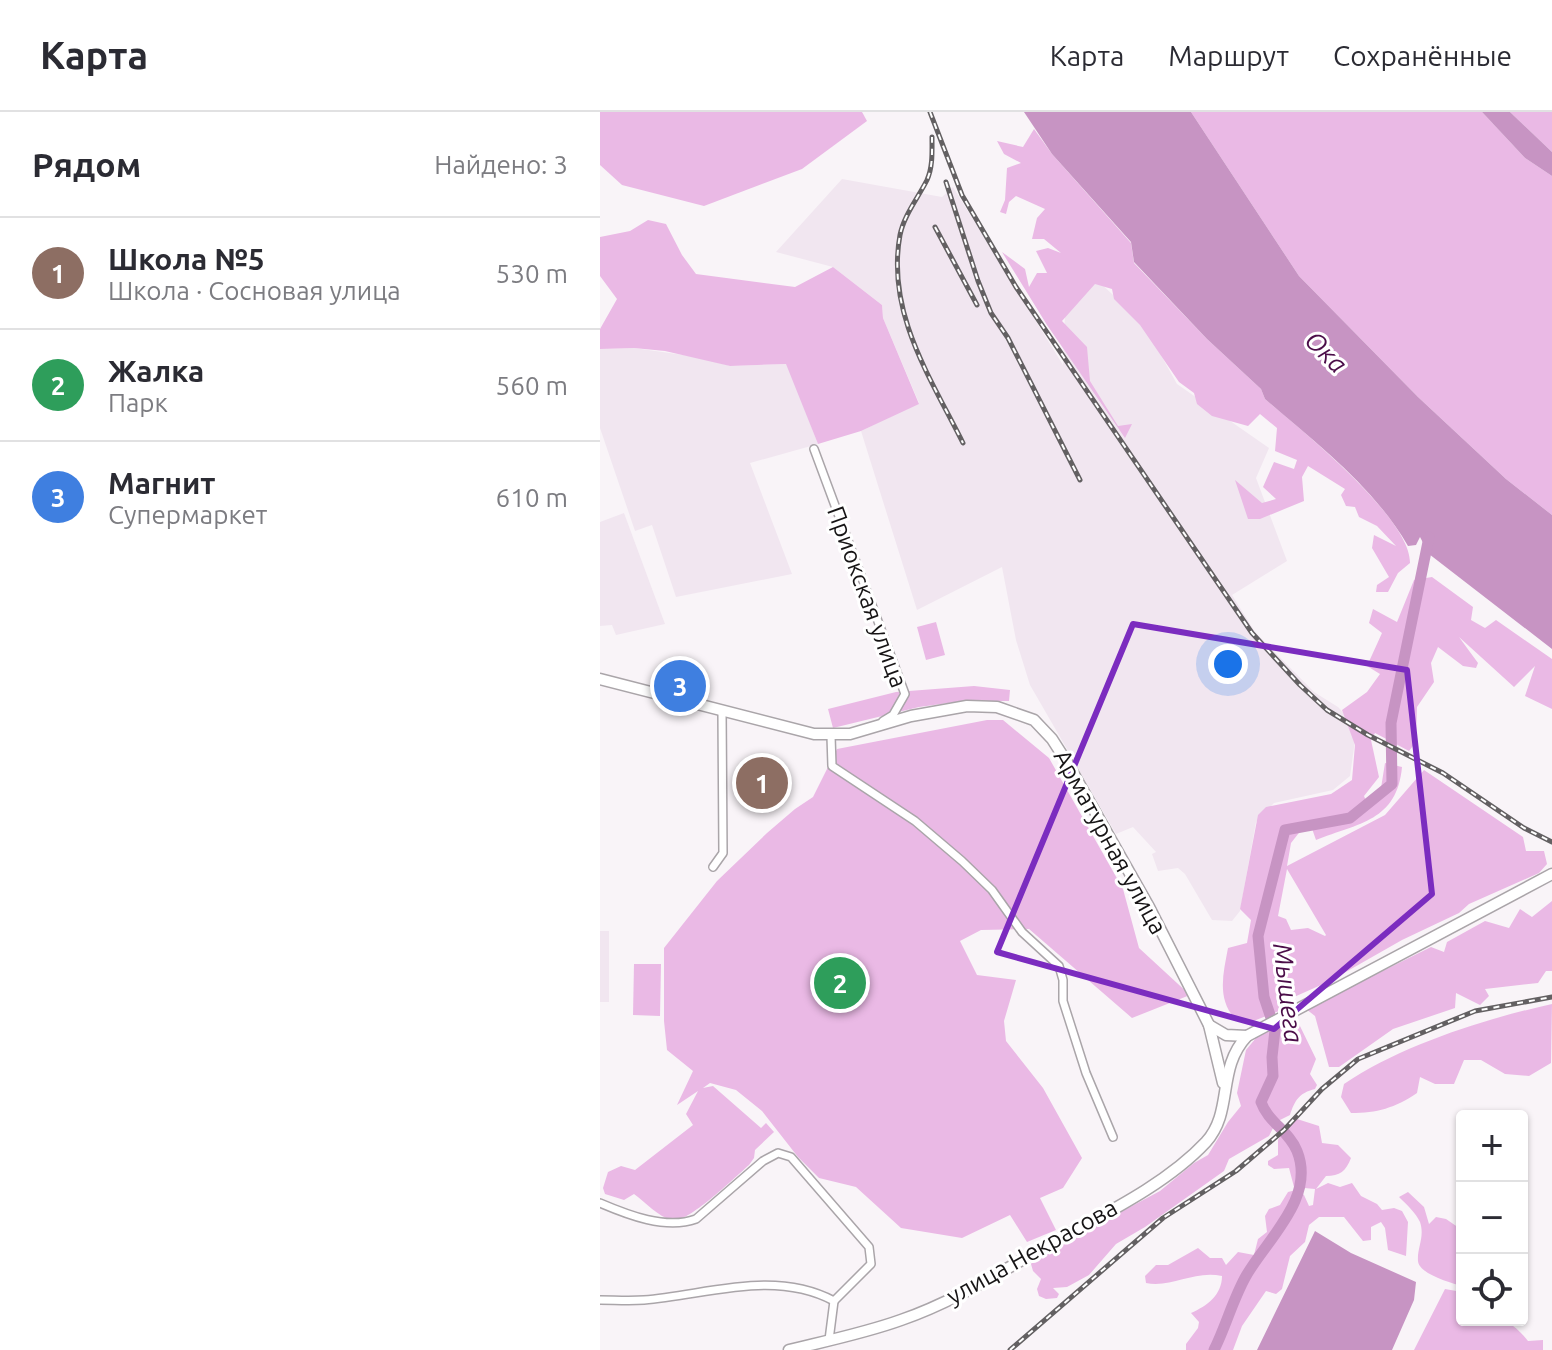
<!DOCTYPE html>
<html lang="ru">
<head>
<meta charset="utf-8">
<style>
	:root { --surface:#fff; --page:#f7f7f7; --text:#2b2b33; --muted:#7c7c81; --line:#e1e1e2; --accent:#b45309 }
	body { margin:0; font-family:Ubuntu,sans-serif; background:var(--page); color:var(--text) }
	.controls { position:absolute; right:24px; bottom:24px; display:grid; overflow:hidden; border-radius:8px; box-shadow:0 2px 6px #0004 }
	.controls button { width:72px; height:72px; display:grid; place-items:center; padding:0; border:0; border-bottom:2px solid var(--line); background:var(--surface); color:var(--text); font:40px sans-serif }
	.you { position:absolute; left:628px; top:552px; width:28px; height:28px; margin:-20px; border:6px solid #fff; border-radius:50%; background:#1a73e8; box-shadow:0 0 0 12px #1a73e833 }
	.badge { display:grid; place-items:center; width:52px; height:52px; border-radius:50%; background:var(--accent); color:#fff; font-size:26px; font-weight:700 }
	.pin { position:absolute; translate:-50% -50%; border:4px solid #fff; box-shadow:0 2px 8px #0006 }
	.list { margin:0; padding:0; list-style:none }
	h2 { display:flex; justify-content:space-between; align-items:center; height:104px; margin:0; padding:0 32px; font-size:34px }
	h2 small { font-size:26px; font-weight:400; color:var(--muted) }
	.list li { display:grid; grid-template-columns:52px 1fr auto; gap:24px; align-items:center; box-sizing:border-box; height:112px; padding:0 32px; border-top:2px solid var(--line) }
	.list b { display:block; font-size:30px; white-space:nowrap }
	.list p { margin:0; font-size:26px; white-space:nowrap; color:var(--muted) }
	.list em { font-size:26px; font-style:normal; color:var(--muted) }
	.icon { flex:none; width:44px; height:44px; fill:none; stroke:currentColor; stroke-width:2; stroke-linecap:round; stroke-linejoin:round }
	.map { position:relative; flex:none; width:952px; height:1238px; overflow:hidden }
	header { display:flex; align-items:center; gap:48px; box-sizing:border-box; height:112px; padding:0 40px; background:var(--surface); border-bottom:2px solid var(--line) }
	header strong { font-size:38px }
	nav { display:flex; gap:44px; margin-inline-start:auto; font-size:28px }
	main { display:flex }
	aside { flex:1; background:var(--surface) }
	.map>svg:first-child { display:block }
	.built { fill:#f1e6f0 }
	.green { fill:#eab9e5; fill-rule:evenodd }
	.water { fill:#c794c3 }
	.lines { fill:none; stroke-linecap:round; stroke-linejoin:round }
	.river { stroke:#c794c3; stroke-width:11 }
	.street-casing { stroke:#aaa5a9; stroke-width:10 }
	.secondary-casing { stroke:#aaa5a9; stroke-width:13 }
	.street { stroke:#fff; stroke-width:7 }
	.secondary { stroke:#fff; stroke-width:10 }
	.rail-casing { stroke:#636062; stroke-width:5 }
	.rail { stroke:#fff; stroke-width:2; stroke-dasharray:6; stroke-linecap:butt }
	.marked { fill:none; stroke:#7b2cbf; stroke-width:6; stroke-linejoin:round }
	.labels { text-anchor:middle; stroke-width:6; stroke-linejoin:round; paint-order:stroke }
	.street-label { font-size:24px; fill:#161415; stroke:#fff }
	.water-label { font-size:26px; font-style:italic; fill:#4b0d49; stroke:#fff }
</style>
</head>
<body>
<header>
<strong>Карта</strong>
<nav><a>Карта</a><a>Маршрут</a><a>Сохранённые</a></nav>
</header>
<main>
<aside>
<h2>Рядом<small>Найдено: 3</small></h2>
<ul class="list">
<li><span class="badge" style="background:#8d6e63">1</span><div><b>Школа №5</b><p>Школа · Сосновая улица</p></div><em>530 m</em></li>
<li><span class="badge" style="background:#2e9e5b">2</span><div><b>Жалка</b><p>Парк</p></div><em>560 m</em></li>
<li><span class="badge" style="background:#3f7fe0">3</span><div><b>Магнит</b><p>Супермаркет</p></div><em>610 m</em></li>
</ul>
</aside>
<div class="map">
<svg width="952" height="1238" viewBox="0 0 952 1238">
	<rect width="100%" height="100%" fill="#f9f4f8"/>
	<g class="built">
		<path d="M242,67L342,85L353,75L463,253L465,201L496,167L543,211L577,272L669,336L656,366L687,449L632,483L655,520L714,580L738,595L757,615L750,664L733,678L674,691L656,710L640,799L632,809L612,808L585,762L578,756L558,759L552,742L556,740L533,715L516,722L430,573L416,528L402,455L317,498L261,319L319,291L283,206L282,193L233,155L176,140Z"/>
		<path d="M34,236L98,245L130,254L187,252L218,332L150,351L192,462L76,485L52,413L35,419L0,316V237Z"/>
		<path d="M24,401L65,512L16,523L12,513L0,514V410Z"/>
		<path d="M9,819V890H0V819Z"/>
	</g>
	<g class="green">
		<path d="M0,0H262L267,9L202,57L104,94L22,73L0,53Z"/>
		<path d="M591,0H882L925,46L952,64V403L906,367L818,285L699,164Z"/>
		<path d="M910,0H952V40Z"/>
		<path d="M434,17L452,42L531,131L534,151L607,227L661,277L665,287C700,317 811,406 810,451L798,461L788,480H776L777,473L789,465L772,436L774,423L796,434L777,414L759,405L755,395L746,394L741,383L745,377L708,354L702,365L704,389L660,407H648L635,368L662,391L676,387L663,375L674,350L694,357L697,348L675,339L677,316L660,302L648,314L612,304L597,292L594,281L579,270L540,213L514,187L512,177L495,172L462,209L487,235L490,269L518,314L532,312L525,326L447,213L402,140L425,157L429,175L437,161H447L436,139L448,136L461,141L444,127H432L437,106L445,97L416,84L409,90L406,102L400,100L405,88L407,56L421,51L404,42L397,29L423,35Z"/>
		<path d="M48,108L66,112L82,143L96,162L195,175L233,155L282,193L283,206L319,292L261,319L218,332L186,252L130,254L65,239L34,236L0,237V217L17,187L0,164V125L30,119Z"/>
		<path d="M832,465L873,495L871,508L885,516L896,508L952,547V597L925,584L935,554L914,575L859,525L878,551L876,556L863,554L838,535L831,551L834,570L817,595L816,630L809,639L775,621L771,628L779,665L764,684L767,691L781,676L785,651L802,655C797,709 759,711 716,728L709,708L691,731L687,754L785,703L824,658L923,725L926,739H944L947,752L939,761L869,792L859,801L802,828L730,869L685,889L679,899L651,910H638C616,889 623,863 628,836L647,831L651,808L640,797L658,703L666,695L731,682L752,668L755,633L742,598L767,580L780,562L767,554L782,521L769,511L773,497L797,510L814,468ZM687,757L726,823L725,824L708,816L691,818L686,807L678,804Z"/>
		<path d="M336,510L345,543L326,548L317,515Z"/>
		<path d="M374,574L410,578L409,589H363L319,595L233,616L228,597L296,580Z"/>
		<path d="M387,608H403L449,646L523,777L539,836L590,883L532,906L429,817L381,818L360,829L377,863L416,868L404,909L406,929L443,976L482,1046L463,1076L440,1086L456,1118L427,1130L410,1103L362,1126L301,1116L256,1075L219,1066L198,1045L162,999L136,978L110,971L103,976L113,974L161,1016L166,1011L174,1020L155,1038L154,1046L149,1053C136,1064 87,1113 71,1108C59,1105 45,1090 34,1082L24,1088L5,1082L3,1076L8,1060L21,1054L35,1058L93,1013L86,1002L98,979L77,993L93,959L67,938L64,909V836L117,769L167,721L195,697L213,685L237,637Z"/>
		<path d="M952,789V859H946L938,871L885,877L889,884L880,893L856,881L855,896L793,917L739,955H729L715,904L706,897L831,835L844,840L847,830L885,809L909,816L920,797L932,805Z"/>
		<path d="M34,852H61L60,904L33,903Z"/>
		<path d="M952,892L951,951L929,964L905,962L881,948H864L854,972H835L820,965L817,981C795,996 777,1001 751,1001L741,985L744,972C802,933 884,907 952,892Z"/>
		<path d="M691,908L699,912L716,947L710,962L717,973L715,977C699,981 695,988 690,1003L676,1010L669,1024L629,1047L624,1059L545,1115L516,1132L489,1163L467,1175L453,1176L459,1182L457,1186L446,1187L439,1184L437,1177L441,1167L433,1159L431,1152L435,1146L560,1079L594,1051L608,1043L628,1010L641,994L637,981L646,938L661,920L683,909Z"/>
		<path d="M697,1007L719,1014L722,1031L738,1033L751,1046C746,1059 740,1064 726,1064L716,1077L728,1071L740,1075L752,1071L761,1084L777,1092L782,1098L794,1096L802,1099L808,1110L806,1144L788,1138L785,1116L781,1110L771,1115V1128L763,1129L744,1105H719L709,1113L705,1130L690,1144L682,1177L676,1182L666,1179L642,1214L633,1238H586V1232L598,1216L599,1210L591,1201C607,1194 622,1183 622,1164C594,1158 572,1176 546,1171L545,1164L556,1153H568L598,1136L610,1146H622L626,1153L638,1140L654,1143L658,1127L667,1120L665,1104L669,1097L680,1093L688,1080L696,1078L704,1083L709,1094L713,1093L715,1077L694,1075L689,1056L674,1057L668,1053V1049L678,1043V1028L689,1009Z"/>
		<path d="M808,1080L824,1095L829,1112L836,1105L846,1107L862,1118V1174C851,1171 819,1162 818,1149C817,1136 825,1125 820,1110C816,1101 806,1092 799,1085Z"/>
		<path d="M845,1177L862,1180V1208C895,1208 906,1201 928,1229L943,1228V1238H814Z"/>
	</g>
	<g class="water">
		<path d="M424,0H591L699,164L818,285L906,367L952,403V537L829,442L820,425L816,433L808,434C774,375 716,331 665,287L661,277L607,227L534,150L531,130L452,42Z"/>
		<path d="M882,0H910L952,40V64L925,46Z"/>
		<path d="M715,1119L751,1141L816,1170L814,1188L792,1238H657Z"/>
	</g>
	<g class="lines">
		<path class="river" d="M614,1238C626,1214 633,1187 646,1164C667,1127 716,1086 697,1039C689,1019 668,1010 661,990L673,964L672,945L675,918L664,885L658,824L685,718L750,706L792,672L791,611L829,425"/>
		<g class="street-casing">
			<g id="street">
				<path d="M214,337L305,582L293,603L283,609"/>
				<path d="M231,624L232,654L315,709L362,749L392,778L422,820L459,854L463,868V889L486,961L513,1025"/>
				<path d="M113,755L123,741L122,599"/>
				<path d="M0,1091C28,1103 66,1118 96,1107L163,1049L178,1041L191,1045L269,1135L271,1152L234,1189C174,1157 107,1183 44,1188C29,1189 14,1188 0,1188"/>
				<path d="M229,1228L234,1189"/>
			</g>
		</g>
		<g class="secondary-casing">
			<g id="secondary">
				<path d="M0,567L214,622H250L311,604L367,594L397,595L434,608L452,627L468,652L549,795L609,913L623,971"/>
				<path d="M609,913L626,923L647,924"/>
				<path d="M189,1238C226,1229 265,1221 301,1208C351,1191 397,1162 443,1136C496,1106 564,1075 606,1030C634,999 616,957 647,924L952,762"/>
			</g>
		</g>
		<use href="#street" class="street"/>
		<use href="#secondary" class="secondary"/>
		<g class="rail-casing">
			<g id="rail">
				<path d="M330,0L362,83L416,175L652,521L700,573L727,598L768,623L843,661L924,716L952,730"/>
				<path d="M332,25C332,39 333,55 327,68C318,86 304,103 300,123C286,200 330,265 363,331"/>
				<path d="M346,70L378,169L391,201L408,226L480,368"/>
				<path d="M335,115L377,193"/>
				<path d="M410,1238L563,1106L636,1059L684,1018L722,977L758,947L875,899L952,885"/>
			</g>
		</g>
		<use href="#rail" class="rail"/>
	</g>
	<path class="marked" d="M533,512L807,558L832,782L674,917L397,840Z"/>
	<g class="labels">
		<g class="street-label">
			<text transform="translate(267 485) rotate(70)" y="8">Приокская улица</text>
			<text transform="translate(510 730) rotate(61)" y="8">Арматурная улица</text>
			<text transform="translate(432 1140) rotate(-29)" y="8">улица Некрасова</text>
		</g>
		<g class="water-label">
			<text transform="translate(726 240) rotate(45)" y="9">Ока</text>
			<text transform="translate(688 881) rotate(83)" y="9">Мышега</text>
		</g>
	</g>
</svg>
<div class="controls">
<button>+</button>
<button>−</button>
<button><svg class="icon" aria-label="locate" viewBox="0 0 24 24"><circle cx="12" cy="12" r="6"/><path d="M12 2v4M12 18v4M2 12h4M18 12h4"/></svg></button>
</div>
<div class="you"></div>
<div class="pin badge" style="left:162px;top:671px;background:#8d6e63">1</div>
<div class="pin badge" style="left:240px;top:871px;background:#2e9e5b">2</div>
<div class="pin badge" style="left:80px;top:574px;background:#3f7fe0">3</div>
</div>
</main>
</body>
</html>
